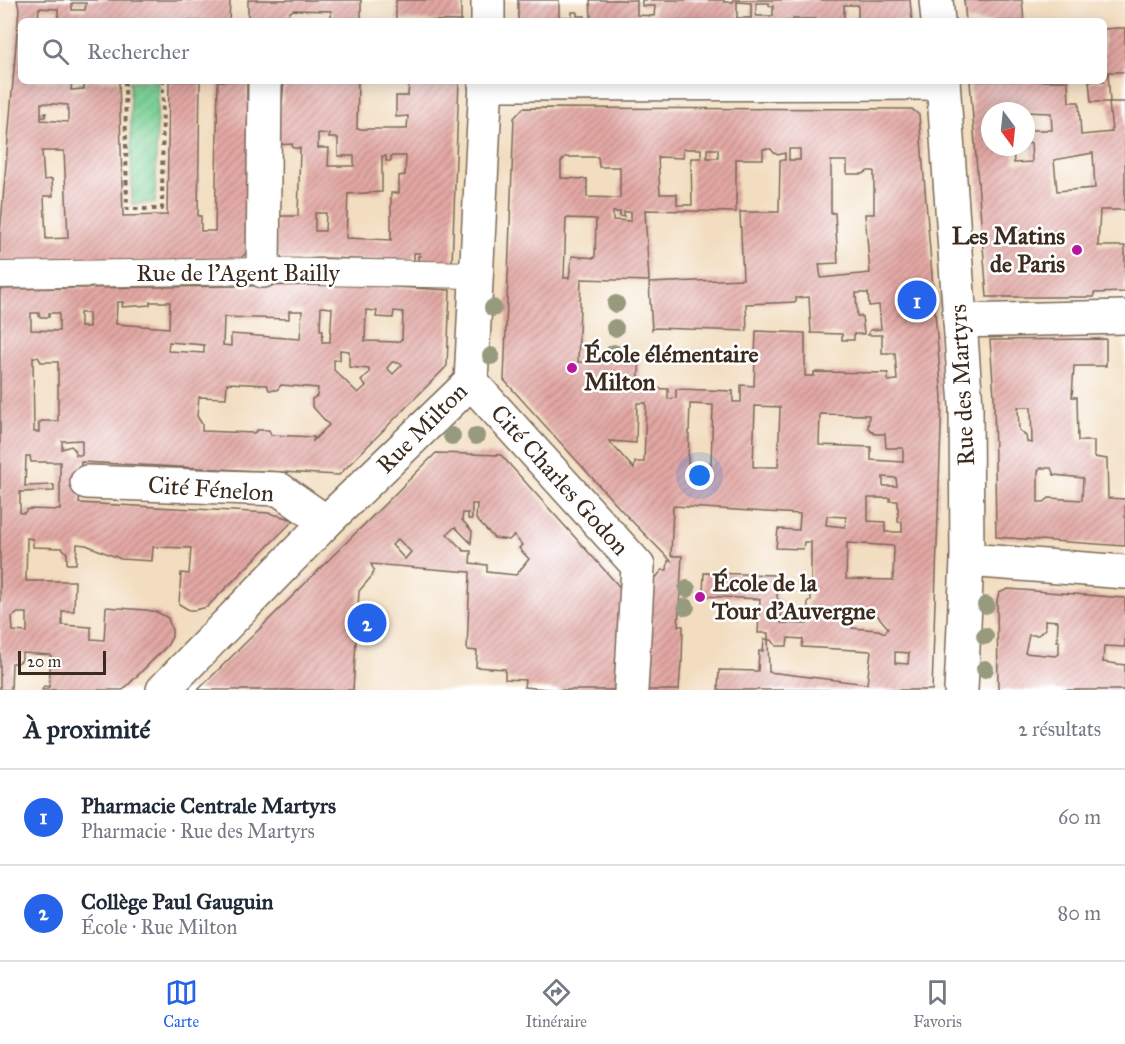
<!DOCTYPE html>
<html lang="fr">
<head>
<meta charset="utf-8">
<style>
	:root { --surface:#fff; --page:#f2f2f3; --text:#1f2937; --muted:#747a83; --line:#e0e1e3; --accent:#2563eb }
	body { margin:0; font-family:"IM FELL Great Primer",serif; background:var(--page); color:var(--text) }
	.compass { position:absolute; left:981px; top:102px; width:54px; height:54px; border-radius:50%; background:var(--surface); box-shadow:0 3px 15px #0003; rotate:165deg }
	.scale { position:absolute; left:18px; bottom:15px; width:88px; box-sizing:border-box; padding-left:6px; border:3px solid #3b2a1e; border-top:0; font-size:16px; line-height:21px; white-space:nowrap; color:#3b2a1e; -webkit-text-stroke:4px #fff; paint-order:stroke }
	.you { position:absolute; left:700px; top:476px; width:21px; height:21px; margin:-15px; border:4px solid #fff; border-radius:50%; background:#1a73e8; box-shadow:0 0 0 9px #1a73e833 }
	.badge { display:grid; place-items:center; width:39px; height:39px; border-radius:50%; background:var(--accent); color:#fff; font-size:20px; font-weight:700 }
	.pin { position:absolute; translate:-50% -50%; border:3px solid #fff; box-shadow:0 2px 6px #0006 }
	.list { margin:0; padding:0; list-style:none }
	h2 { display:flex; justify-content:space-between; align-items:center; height:78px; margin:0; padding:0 24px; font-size:26px }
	h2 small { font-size:20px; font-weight:400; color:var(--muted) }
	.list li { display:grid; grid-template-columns:39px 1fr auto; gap:18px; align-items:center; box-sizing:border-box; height:96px; padding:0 24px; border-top:2px solid var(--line) }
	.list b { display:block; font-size:22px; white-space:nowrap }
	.list p { margin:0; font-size:20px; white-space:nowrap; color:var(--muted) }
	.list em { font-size:20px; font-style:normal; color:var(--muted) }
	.icon { flex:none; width:33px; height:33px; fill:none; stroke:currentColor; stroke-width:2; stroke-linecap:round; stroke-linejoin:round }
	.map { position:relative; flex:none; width:1125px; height:690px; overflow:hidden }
	.search { position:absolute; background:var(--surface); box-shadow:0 3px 15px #0003; left:18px; right:18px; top:18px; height:66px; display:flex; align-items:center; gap:15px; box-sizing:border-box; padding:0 21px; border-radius:9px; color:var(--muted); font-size:22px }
	.sheet { height:270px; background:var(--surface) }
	nav { display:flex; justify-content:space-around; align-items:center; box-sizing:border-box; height:84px; border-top:2px solid var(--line); background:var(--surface); font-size:16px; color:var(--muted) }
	nav a { display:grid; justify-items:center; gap:3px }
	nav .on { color:var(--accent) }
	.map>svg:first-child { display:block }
	.garden { fill:url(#garden-furrows); stroke:#587c58; stroke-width:1.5 }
	.building { fill:url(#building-hatch); fill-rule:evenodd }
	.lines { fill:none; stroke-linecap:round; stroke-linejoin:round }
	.pedestrian-casing { stroke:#7b6957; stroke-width:28 }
	.minor-casing { stroke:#7b6957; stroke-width:36 }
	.path { stroke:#7b6957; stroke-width:4; stroke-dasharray:4.5 4.5; stroke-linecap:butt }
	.pedestrian { stroke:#fff; stroke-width:26 }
	.minor { stroke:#fff; stroke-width:33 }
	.tree { fill:#989a7d }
	.poi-dot { fill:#b5179e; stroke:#fff; stroke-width:2 }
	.labels { text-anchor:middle; stroke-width:5; stroke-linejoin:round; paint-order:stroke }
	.poi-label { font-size:24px; font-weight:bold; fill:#3b2a1e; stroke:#fff; text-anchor:start }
	.street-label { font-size:24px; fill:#3b2a1e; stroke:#fff }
</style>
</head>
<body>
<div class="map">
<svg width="1125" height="690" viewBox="0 0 1125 690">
	<defs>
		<pattern id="garden-furrows" width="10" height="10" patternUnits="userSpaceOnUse" patternTransform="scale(1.5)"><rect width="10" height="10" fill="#75cd92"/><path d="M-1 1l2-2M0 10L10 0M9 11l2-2" fill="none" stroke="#66b07d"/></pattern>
		<pattern id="building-hatch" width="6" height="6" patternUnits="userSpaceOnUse" patternTransform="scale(1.5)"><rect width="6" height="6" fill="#e3a8a4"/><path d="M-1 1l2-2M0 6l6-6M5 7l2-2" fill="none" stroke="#b98985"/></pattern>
	</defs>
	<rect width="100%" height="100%" fill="#fff"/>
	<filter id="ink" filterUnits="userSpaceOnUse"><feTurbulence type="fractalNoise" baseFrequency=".0167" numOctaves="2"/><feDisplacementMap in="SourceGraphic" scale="12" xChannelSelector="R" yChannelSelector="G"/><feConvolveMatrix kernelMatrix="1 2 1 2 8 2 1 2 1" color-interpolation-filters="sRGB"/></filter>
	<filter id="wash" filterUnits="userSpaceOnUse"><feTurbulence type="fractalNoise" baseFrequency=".008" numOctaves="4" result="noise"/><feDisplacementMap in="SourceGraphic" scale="24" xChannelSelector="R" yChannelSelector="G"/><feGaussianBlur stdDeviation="1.35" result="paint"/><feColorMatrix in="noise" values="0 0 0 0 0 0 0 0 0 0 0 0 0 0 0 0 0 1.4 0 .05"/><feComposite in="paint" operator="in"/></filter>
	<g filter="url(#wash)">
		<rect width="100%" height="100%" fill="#f2ddc0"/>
		<path class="garden" d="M130,81H158L155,203L132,204Z"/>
		<g id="blocks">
			<g class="building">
				<path d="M17,0H230L229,21H58V9L39,8L38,21H21V81H72L71,90L84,89V81H119L123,216L167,215L169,81H200L198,216H201V231H215L218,81H247V99L252,98L249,250L238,261L0,263V235L19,9ZM72,3H86L85,10H72ZM41,103L68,105V122L41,120V117H45L46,113L41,114ZM42,151H64L68,238L46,239L44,196H53L52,179L44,180Z"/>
				<path d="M248,0H361V21H331V11L293,10L287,15V21H248Z"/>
				<path d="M396,0H461V21L396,20Z"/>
				<path d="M518,0H559V17H572V12H577V16H585V21H518Z"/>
				<path d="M590,0H637V15L654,16L655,6H642V0H724V2H733V0H910L912,21H858V5H844V21H816V19H793V21H586L591,17ZM737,2L751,3V18H737ZM756,3H769V6H773V16H756Z"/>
				<path d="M964,0H1022L1024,21H966Z"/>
				<path d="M1117,28H1125V72H1108L1110,102H1091L1089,81H1104V29Z"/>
				<path d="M284,81H358L357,129H407L408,116L396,117V96H408L409,81H459L452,263L418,261V256H421L420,253H414V261L323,258L284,260L275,250L277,216H298L300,148H293L292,144L276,145L277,105L282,103ZM318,133L330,134L329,138H338V156H354V166H328L329,148H318ZM382,156H386V161H391V156H406L405,175L399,176V193H391V240L346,238L348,194L382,192ZM315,213H326L325,231H315Z"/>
				<path d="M970,81H1068L1069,102H1079L1081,135L1112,132L1109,102H1125V210H1100L1098,246H1125V292L1094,293V297H987ZM990,111L1051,113L1052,130H1026V144L1031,143L1032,162L1014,163L1013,147H990ZM1093,153L1095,188L1057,191L1054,160ZM1044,231H1058V242L1039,243Z"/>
				<path d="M523,108L912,109L919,115L942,398L932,690H718L719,670L758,671L759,651H763L764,639H768L769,672L867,684L871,651L802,647L803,639L788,638L787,646H776L772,640H768V633H758L760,599L703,596L704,573L778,575L777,600H782L781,623L807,624L808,601H811V542H804L803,549L776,548L778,529L799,530L800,514L673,506L671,556H682L678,626H683L682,662H681L679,690H647L654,580L662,570H667L668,561H671L622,511L504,380L514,118ZM683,149H701V158H691L692,205H677V194H660L658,157L683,158ZM707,149H718V158H707ZM763,149H771L774,153L778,155L785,153V160H780L779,212H740L743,279L649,283L652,330L655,328L747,331L746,304L796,302V298L809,297L811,333L842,334V340H854V334H864L862,316H857L856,293H868L869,306L879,305L881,329L870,330L868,335H882V353H895L897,380L888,381V373L814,372V376H805V333L756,331L754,386L741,385V402H733V391L676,389V398L668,399V389L638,388L640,356L617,355L616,363L578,362L581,279L649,281L645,210L736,212V159H763ZM789,149H800V160H789ZM565,157H598L599,167H620V198L587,197V179L561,178V162ZM831,161H847V174H863L868,171H874V214H865L870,273L821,278L819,264L838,263L835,213H831ZM613,212H620V216L624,217V212H631V221L613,220ZM566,218L596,219L595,258L572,256L569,278H564ZM637,403H646L644,462H635L634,469L609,441L636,443ZM690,404L713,405L711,464L688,463ZM755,406L780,407L778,467H753ZM820,414L869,415L868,428L875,434H885L886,448H903V462L871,460V447L819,445ZM883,477L896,478L897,486H883ZM868,498H890V501H898V522H902V532H885V522L868,521ZM827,516L846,517L845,527L826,525ZM847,543L894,546L893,580L846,579ZM873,610L888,628L885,633L878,630L852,628V620L864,618ZM895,652L909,653L908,664L895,663Z"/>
				<path d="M323,283L450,290L447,366L339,475L81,462L79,503L252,512L269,513L294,520L207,607L195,610H189L179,604L181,573L189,574L191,548L153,547L152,561L121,559L86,545L77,544L76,564H67V553L62,548L33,547V539L27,538L26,581H75L74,611H62V625L91,627V639L104,640L106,607L146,610L157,612L168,618L172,630V637L167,646L123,690H42L44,686L49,687L51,655L22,653V660L18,663H12L11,690H0V289L322,285ZM117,302H123L122,307L150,305V302H170L169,328L116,324ZM321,307L332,308L330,342H322L323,330H320ZM366,310L377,311L376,317L393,318L394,311L403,312L402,339L398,342L365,341ZM289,311H302L300,339L231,334V346L223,345L224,317L289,319ZM31,313H39V317H49V313H59V331L31,330ZM80,313H89V327H80ZM169,342L204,345V353L168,351ZM340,350L349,351V367L369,369V373L361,381L366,386L358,393L334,370V360H340ZM33,357H38L41,362H58V421H42L39,423V432H34ZM392,362L399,363L402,365L393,374L387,368ZM227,383L267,385L269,390H277L281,385L318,388L317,396L312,399V406L329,425L313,441L314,437L271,435L269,430H257L254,433L202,431V424L197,416L199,397L226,398ZM82,440V455H76L74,449L71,446L62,449V441ZM26,456H30L31,462H60V510L28,509L24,513H20V492L54,491V485L25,486ZM18,613H27V632L13,631L12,617Z"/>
				<path d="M1106,339V366H1074L1072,397H1077L1078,441H1094V457L1107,459L1108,498L1125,499V546L996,537L994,396L990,340ZM1018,407H1031L1032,443L1027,442L1026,436L1019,430ZM1041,468H1051L1054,475L1083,478L1082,500L1049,498L1044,502H1038V471Z"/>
				<path d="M436,453L501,455L626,594L621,690H559L524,687L525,680L505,679V669L476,667L477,651L467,650L470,572L371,564L374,570L372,576L359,591L353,690H198ZM472,504H477L476,519L494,538L509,540L514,535L522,545L519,548L529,559L516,575L487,572V565L470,563L471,551H464L447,534L455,527L471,543L472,531L462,520L463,513H468V519H472ZM398,539L411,552L405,559L392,545Z"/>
				<path d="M1008,589L1125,598V647L1104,646L1103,662L1125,665V690H998L997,600L999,593ZM1045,620L1058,621L1057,641H1059V654L1056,656L1025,653L1029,635H1038L1045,629Z"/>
			</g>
		</g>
	</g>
	<g filter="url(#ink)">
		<use href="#blocks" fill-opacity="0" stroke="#7b6957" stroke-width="1.5"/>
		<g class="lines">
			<g class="pedestrian-casing">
				<path id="pedestrian" d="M0,275L263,271L476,275"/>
			</g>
			<g class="minor-casing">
				<g id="minor">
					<path d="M936,0L938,21"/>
					<path d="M488,21V0"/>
					<path d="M943,81L966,406L967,560L961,690"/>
					<path d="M485,84L943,83"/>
					<path d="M263,271L265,81"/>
					<path d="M960,321L1125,317"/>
					<path d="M471,382L638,566L631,690"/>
					<path d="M87,482L279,489L326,522"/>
					<path d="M967,560L1125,572"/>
					<path d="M163,690L326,522L471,382L486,81"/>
				</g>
			</g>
			<path class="path" d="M125,81L127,209H162L163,81"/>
			<use href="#pedestrian" class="pedestrian"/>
			<use href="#minor" class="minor"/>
		</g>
		<g class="tree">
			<circle cx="616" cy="304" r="9"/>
			<circle cx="493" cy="308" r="9"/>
			<circle cx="615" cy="328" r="9"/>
			<circle cx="614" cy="353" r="9"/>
			<circle cx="491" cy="356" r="9"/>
			<circle cx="452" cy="436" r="9"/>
			<circle cx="476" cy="436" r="9"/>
			<circle cx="687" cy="589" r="9"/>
			<circle cx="986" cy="605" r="9"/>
			<circle cx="686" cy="607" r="9"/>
			<circle cx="985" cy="636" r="9"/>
			<circle cx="985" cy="669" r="9"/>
		</g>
	</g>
	<g class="poi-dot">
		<circle cx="1077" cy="250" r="6"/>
		<circle cx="572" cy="368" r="6"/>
		<circle cx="700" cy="597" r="6"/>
	</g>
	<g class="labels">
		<g class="poi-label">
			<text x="1065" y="244" text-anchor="end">Les Matins<tspan x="1065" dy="28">de Paris</tspan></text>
			<text x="584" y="362">École élémentaire<tspan x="584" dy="28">Milton</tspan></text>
			<text x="712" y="591">École de la<tspan x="712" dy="28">Tour d'Auvergne</tspan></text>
		</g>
		<g class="street-label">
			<text x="238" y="281">Rue de l'Agent Bailly</text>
			<text transform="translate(962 385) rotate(-93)" y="8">Rue des Martyrs</text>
			<text transform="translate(422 428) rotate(-45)" y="8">Rue Milton</text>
			<text transform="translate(560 480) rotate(48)" y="8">Cité Charles Godon</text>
			<text transform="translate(211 489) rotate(4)" y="8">Cité Fénelon</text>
		</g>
	</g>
</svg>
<svg class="compass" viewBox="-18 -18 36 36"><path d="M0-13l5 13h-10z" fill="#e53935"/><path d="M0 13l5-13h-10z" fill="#747a83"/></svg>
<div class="scale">20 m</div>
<div class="you"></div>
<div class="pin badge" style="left:917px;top:300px">1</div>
<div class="pin badge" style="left:367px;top:623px">2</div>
<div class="search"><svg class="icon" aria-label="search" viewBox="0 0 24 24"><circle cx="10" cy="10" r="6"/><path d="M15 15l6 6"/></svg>Rechercher</div>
</div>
<section class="sheet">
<h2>À proximité<small>2 résultats</small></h2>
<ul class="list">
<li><span class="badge">1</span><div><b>Pharmacie Centrale Martyrs</b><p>Pharmacie · Rue des Martyrs</p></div><em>60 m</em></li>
<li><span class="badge">2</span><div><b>Collège Paul Gauguin</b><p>École · Rue Milton</p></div><em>80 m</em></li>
</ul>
</section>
<nav>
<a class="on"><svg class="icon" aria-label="map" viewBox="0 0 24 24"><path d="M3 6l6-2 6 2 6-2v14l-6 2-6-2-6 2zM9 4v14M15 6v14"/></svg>Carte</a>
<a><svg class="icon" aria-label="directions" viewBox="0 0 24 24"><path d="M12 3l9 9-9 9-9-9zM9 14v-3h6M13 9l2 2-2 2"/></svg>Itinéraire</a>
<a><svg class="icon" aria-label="saved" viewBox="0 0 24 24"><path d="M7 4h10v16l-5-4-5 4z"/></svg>Favoris</a>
</nav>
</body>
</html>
